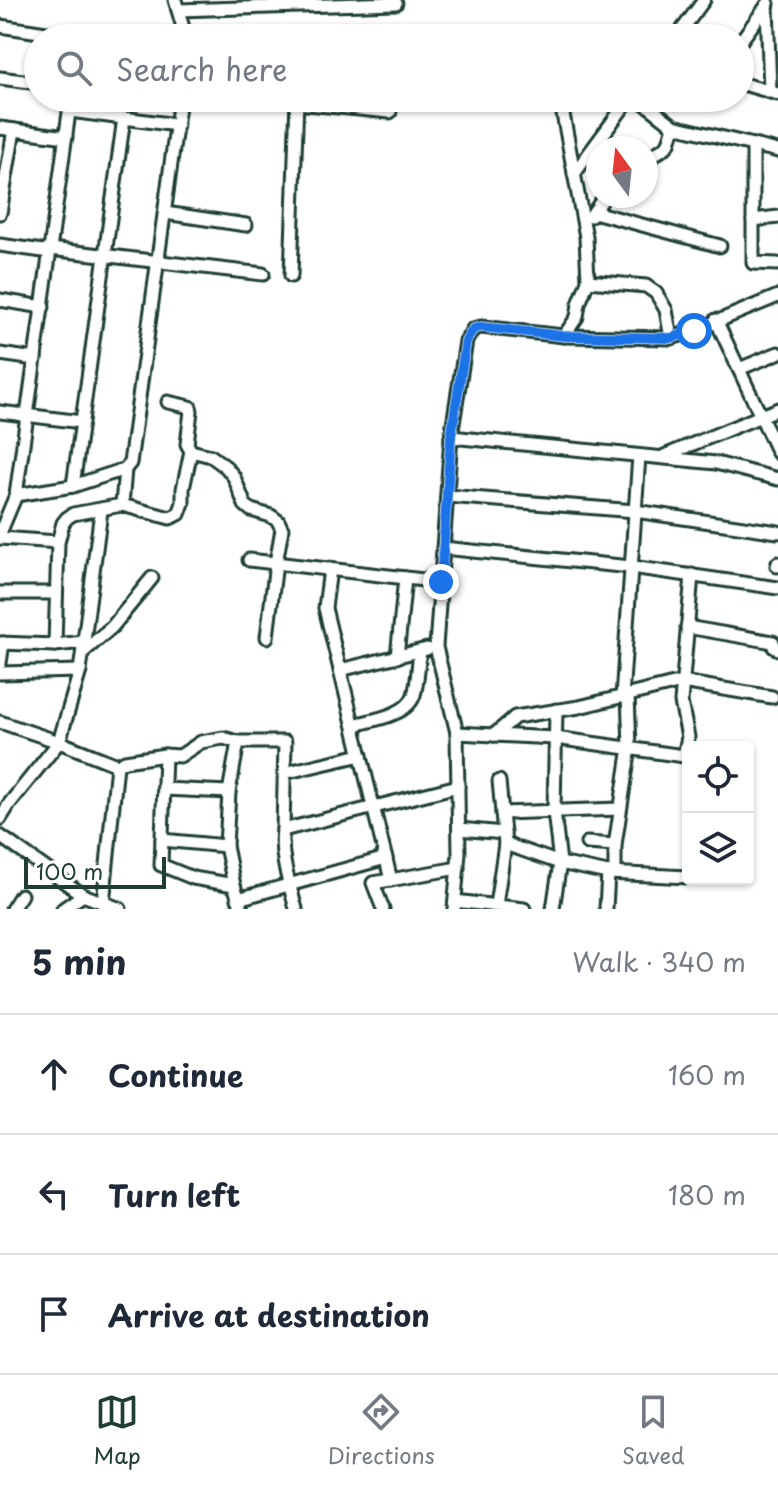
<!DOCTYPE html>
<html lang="en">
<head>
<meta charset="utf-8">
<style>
	:root { --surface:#fff; --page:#f6f6f7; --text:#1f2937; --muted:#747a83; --line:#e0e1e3; --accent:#1f3d34 }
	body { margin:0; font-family:"Playpen Sans",sans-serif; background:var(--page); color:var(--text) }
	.controls { position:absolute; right:24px; bottom:24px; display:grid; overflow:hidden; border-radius:8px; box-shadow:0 2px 6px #0004 }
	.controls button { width:72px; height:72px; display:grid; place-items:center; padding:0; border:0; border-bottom:2px solid var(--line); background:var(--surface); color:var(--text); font:40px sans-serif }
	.compass { position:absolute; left:586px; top:136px; width:72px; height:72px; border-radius:50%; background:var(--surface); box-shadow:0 2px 6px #0004; rotate:345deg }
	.scale { position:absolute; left:24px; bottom:20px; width:142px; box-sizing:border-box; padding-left:8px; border:4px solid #1f3d34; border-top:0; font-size:22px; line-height:28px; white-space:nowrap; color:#1f3d34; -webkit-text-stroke:6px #fff; paint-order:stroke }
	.stop { position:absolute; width:24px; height:24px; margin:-18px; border:6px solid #1a73e8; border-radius:50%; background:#fff }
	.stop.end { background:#1a73e8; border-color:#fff; box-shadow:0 2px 8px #0008 }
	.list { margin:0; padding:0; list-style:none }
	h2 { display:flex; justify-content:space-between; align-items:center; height:104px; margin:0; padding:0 32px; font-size:34px }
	h2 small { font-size:26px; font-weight:400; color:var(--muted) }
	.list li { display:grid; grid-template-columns:52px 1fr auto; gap:24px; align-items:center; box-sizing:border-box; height:120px; padding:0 32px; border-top:2px solid var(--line) }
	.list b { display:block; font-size:30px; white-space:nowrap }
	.list em { font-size:26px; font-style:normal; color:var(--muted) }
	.icon { flex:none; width:44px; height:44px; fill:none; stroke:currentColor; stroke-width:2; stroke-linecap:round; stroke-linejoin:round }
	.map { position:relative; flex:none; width:778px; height:909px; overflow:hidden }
	.search { position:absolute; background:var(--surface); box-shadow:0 2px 6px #0004; left:24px; right:24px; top:24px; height:88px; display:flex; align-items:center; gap:20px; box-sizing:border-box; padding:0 28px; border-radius:44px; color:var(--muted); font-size:30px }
	.sheet { height:464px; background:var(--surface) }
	nav { display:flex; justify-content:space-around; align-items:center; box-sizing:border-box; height:112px; border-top:2px solid var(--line); background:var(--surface); font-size:22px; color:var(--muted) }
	nav a { display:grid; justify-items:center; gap:4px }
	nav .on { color:var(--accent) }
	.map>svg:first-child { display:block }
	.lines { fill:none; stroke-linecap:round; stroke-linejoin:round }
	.minor-casing { stroke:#1f3d34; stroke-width:17 }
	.minor { stroke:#fff; stroke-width:11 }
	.route { stroke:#1a73e8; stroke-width:10 }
</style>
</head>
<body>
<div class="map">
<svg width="778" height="909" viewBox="0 0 778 909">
	<rect width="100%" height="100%" fill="#fff"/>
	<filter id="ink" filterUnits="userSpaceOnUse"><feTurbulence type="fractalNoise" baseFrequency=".0125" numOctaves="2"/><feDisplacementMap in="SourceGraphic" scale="16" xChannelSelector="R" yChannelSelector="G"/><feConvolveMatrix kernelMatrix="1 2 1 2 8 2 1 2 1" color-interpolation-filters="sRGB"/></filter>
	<g filter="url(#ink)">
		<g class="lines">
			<g class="minor-casing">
				<g id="minor">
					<path d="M175,0L186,38"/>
					<path d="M767,5L770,92"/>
					<path d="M178,10L396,3"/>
					<path d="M0,26L79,38"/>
					<path d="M186,34L211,38"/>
					<path d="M676,38L704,0"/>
					<path d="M740,42L768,4"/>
					<path d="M0,78L38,83"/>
					<path d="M740,83L778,94"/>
					<path d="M560,98L586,237L588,281L579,304L577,317L564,336"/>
					<path d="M638,98L674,126L778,151"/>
					<path d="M297,103L390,112"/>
					<path d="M70,111L177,125"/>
					<path d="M0,128L66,137"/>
					<path d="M753,145V263L778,264"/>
					<path d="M646,160L666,147L669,143L674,126"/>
					<path d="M574,174L630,98"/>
					<path d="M594,212L720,246"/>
					<path d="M0,213L14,130"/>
					<path d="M165,213L246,225"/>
					<path d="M591,216L605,196"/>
					<path d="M753,220L778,217"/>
					<path d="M0,245L50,252"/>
					<path d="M50,249L263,274"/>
					<path d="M291,276L297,98"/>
					<path d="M588,281L646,286L656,293L666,310L671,338"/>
					<path d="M0,300L43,307"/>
					<path d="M716,320L778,453"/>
					<path d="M0,354L35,359"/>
					<path d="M739,369L778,353"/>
					<path d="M168,402L190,407L191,411L187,444L191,451L211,456L226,467L234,477L245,505L251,510L271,516L278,521L282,529L276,563L267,637"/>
					<path d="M0,412L82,422"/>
					<path d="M451,437L716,463L778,479"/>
					<path d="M664,456L778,409"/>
					<path d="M73,486L124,118"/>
					<path d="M16,495L73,486L125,469L130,463L180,98"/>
					<path d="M447,496L635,511L778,532"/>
					<path d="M122,505L125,469"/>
					<path d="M0,533L16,495L71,98"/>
					<path d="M0,538L58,542"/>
					<path d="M443,548L631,567L778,588"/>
					<path d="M249,560L441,582"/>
					<path d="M777,566L778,563"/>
					<path d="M330,569L325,608L391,880"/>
					<path d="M0,593H56"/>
					<path d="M687,627L773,642L774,647L778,649"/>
					<path d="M0,643L55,645L84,642"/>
					<path d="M55,645L58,542L63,523L67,518L73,514L122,505L170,518L179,514L183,503V489L191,451"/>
					<path d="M83,652L112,627L152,578"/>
					<path d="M397,657L405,578"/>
					<path d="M0,663L3,643"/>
					<path d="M340,670L427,649"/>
					<path d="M0,673L80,671"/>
					<path d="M622,697L639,456"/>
					<path d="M0,722L59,742L117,765"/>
					<path d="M354,725C372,720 407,716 414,695C418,682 418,665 420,651"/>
					<path d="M457,733L494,735L515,717L579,707L682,682L772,697"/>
					<path d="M494,735L555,738L684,756L688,737L681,702L692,575"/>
					<path d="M165,755L161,865L193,878L234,885"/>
					<path d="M284,773L361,755"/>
					<path d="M164,789L229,792"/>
					<path d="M502,813L620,809"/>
					<path d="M0,819L10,803L59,742L80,671L101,511"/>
					<path d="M459,829L504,833"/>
					<path d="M0,836L83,895L120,909"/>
					<path d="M162,840L226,846"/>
					<path d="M587,843L615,845"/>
					<path d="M505,844L560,863L608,873L688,877"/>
					<path d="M615,873V845L630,747L628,695"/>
					<path d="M238,899L386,858"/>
					<path d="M455,901L524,909"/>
					<path d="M103,904L117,765L125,761L165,755L180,756L201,742L223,738L238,742"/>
					<path d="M496,905L505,844L499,781"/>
					<path d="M12,909L21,895"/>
					<path d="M63,909L83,895"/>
					<path d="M242,909L234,885L226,846L229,792L238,742H285L283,830"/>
					<path d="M296,909C290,886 279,854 283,830L458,786"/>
					<path d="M383,909L373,883L458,868"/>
					<path d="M454,909L459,853L457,733L436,647L451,437L466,341L473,329L481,327L564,336L671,338L694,331L778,296"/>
					<path d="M553,909L560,863L554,811L556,710"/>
					<path d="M606,909L608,873"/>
				</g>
			</g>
			<use href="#minor" class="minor"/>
		</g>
	</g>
	<g class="lines" filter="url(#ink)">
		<path class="route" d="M441,582L451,437L466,341L473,329L481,327L564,336L671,338L694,331"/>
	</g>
</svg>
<div class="controls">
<button><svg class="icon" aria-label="locate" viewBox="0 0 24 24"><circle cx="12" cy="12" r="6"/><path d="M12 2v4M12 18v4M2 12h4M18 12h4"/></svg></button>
<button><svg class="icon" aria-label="layers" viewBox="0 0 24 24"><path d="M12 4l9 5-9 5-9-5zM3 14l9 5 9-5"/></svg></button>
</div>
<svg class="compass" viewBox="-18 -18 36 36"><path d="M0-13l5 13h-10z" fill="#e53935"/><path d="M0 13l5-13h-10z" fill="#747a83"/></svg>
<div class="scale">100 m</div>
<div class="stop" style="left:694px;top:331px"></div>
<div class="stop end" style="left:441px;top:582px"></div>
<div class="search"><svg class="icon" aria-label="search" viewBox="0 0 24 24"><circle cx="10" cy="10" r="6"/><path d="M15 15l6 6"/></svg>Search here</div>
</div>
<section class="sheet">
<h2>5 min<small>Walk · 340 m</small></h2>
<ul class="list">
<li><svg class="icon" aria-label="ahead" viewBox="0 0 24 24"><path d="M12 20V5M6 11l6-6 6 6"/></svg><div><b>Continue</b></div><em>160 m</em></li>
<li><svg class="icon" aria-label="left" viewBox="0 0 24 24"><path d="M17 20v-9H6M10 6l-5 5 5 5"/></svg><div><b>Turn left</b></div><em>180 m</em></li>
<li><svg class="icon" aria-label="arrive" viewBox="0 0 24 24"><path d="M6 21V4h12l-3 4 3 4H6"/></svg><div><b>Arrive at destination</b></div></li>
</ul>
</section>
<nav>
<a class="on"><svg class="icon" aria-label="map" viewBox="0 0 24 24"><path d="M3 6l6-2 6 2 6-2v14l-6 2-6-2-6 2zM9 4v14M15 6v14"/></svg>Map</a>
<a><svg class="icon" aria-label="directions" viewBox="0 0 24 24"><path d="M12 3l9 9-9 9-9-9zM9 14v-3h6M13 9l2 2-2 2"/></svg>Directions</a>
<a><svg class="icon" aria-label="saved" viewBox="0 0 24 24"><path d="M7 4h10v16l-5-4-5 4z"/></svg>Saved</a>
</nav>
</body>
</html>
